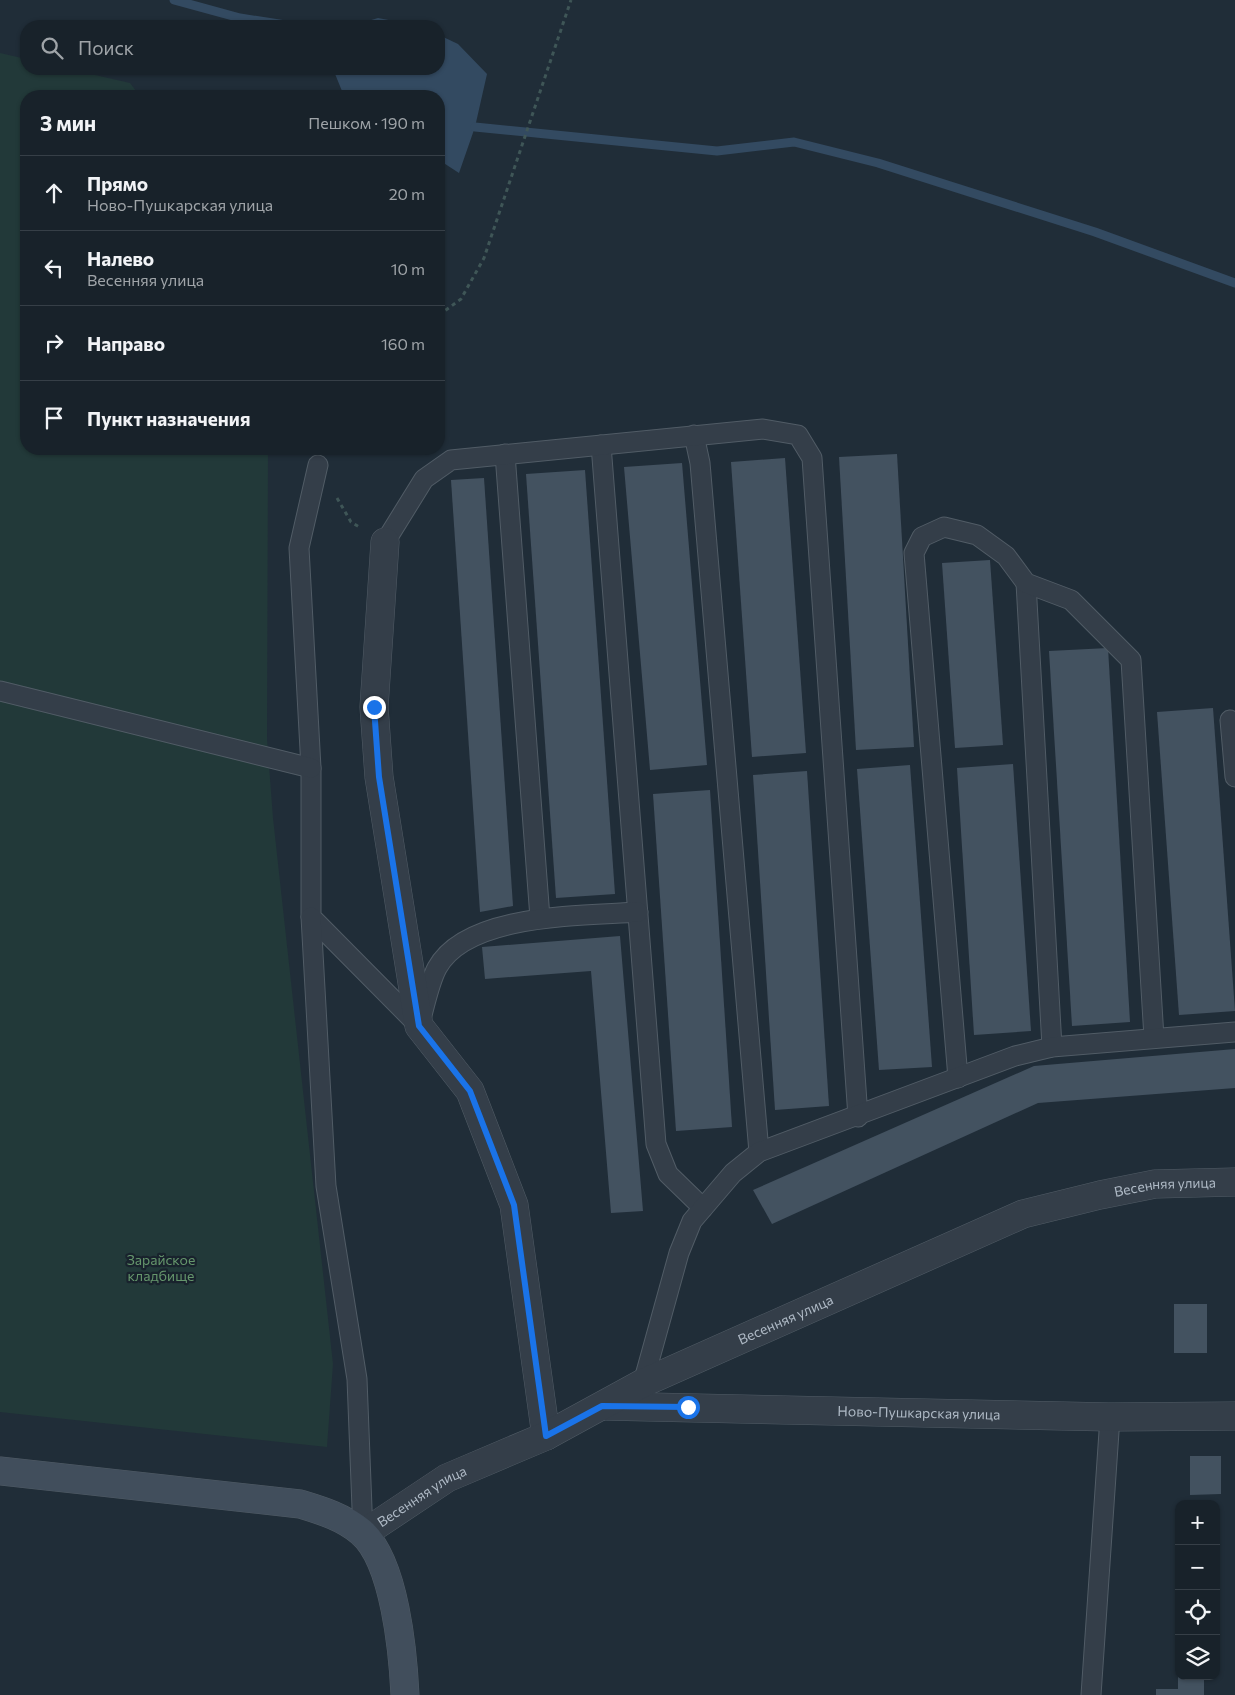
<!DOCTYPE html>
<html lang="ru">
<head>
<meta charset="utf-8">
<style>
	:root { --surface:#18222a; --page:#212a32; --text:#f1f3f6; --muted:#9fa4a8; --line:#363f47 }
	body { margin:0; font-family:Commissioner,sans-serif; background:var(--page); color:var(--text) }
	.controls { position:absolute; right:15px; bottom:15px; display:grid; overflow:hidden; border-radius:10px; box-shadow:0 1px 4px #0004 }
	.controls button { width:45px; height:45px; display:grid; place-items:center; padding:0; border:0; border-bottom:1px solid var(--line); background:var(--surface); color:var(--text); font:25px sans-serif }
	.stop { position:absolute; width:15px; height:15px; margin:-11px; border:4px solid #1a73e8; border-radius:50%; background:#fff }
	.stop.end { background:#1a73e8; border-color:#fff; box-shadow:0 1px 5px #0008 }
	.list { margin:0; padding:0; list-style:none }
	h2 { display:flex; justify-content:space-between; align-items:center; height:65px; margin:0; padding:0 20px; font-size:21px }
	h2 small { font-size:16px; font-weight:400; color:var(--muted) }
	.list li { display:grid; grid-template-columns:32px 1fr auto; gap:15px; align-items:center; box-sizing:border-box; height:75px; padding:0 20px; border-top:1px solid var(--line) }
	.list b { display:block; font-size:19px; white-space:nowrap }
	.list p { margin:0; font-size:16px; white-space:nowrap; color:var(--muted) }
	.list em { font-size:16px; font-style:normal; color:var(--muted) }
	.icon { flex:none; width:28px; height:28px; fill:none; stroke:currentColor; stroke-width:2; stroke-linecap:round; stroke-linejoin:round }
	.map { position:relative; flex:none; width:1235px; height:1695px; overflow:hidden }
	.search { position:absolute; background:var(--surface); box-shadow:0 1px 4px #0004; left:20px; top:20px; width:425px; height:55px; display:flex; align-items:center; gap:12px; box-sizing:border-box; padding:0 18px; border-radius:20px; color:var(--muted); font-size:19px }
	.panel { position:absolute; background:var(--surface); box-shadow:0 1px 4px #0004; left:20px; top:90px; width:425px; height:365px; border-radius:20px }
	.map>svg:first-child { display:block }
	.green { fill:#223939 }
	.water { fill:#334a61 }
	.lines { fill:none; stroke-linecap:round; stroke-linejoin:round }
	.stream { stroke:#334a61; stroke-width:9 }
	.building { fill:#435260 }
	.lane-casing { stroke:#515c66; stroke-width:21 }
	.street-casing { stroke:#515c66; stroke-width:29 }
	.secondary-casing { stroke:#515c66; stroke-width:29 }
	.path { stroke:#3f5657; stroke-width:3; stroke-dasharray:4 4; stroke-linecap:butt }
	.lane { stroke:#343e49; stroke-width:19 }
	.street { stroke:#343e49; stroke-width:28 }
	.secondary { stroke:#414e5c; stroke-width:28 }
	.route { stroke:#1a73e8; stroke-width:6 }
	.labels { text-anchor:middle; stroke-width:4.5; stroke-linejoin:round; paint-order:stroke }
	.street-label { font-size:14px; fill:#aeb9c5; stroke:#19232d }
	.park-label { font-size:14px; fill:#65966c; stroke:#19232d }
</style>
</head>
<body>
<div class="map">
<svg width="1235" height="1695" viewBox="0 0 1235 1695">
	<rect width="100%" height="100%" fill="#202d38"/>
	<path class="green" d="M0,53L26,59V69H69L130,83L140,96H26V449H268L267,739L273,818L333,1364L327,1447L0,1412Z"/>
	<g class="water">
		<path d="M378,18L415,25L419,26H351Z"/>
		<path d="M439,35L458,44L487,74L475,127L459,173L439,160V96H347L342,91L333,69H439Z"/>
	</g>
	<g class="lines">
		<g class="stream">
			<path d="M174,0L240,18L292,26"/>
			<path d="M475,127L717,151L794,142L878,163L1095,232L1235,283"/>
		</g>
	</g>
	<g class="building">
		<path d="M897,454L914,747L856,750L839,457Z"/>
		<path d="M785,458L806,753L752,757L731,462Z"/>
		<path d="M682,463L707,765L650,770L624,467Z"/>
		<path d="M585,470L615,894L556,898L526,474Z"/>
		<path d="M484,478L513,906L480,912L451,480Z"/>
		<path d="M990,560L1003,745L955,748L942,563Z"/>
		<path d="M1108,648L1130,1022L1072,1026L1049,651Z"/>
		<path d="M1213,708L1235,1011L1179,1015L1157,712Z"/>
		<path d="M1013,764L1031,1031L974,1035L957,768Z"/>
		<path d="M910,765L932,1067L879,1070L857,769Z"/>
		<path d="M807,771L829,1106L775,1110L753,775Z"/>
		<path d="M710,790L732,1127L676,1131L653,794Z"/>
		<path d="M620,936L643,1211L611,1213L591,971L485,979L482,947Z"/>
		<path d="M1235,1049V1088L1038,1103L772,1224L753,1190L1034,1066Z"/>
		<rect x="1174" y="1304" width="33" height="49"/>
		<path d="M1190,1456H1221V1494L1190,1495Z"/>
		<path d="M1178,1676H1204V1695H1156V1689H1178Z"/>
	</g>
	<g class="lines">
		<g class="lane-casing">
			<g id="lane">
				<path d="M694,435L700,463L759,1152"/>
				<path d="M601,445L656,1144L668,1174L703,1208"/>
				<path d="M505,454L540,918"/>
				<path d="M318,465L299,548L311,768V917L419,1026C424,1009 429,983 437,968C467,913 583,916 638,912"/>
				<path d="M385,542L424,479L451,460L763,429L798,435L812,458L858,1117"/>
				<path d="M1026,583L1052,1047"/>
				<path d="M0,691L311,768"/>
				<path d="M1230,720L1235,777"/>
				<path d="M311,917L326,1186L357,1379L363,1534"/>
				<path d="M958,1078L914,553L922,537L944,527L977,535L1006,556L1026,583L1071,600L1131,660L1154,1038"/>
				<path d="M643,1383L679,1253L692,1221L733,1173L759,1152L1015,1056L1052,1047L1235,1032"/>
				<path d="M1091,1695L1110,1417"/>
			</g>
		</g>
		<g class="street-casing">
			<g id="street">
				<path d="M385,542L374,707L379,777L419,1026L470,1091L514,1205L546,1436"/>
				<path id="s1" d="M604,1406L1110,1417L1235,1416"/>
				<path id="s2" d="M363,1534L447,1478L546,1436L643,1383L1023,1214L1100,1195L1155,1184L1235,1182"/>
			</g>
		</g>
		<g class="secondary-casing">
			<path id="secondary" d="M0,1471L300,1504C323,1511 343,1517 361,1532C395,1561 403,1653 405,1695"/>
		</g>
		<g class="path">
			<path d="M439,315L461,299L484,258L571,0"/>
			<path d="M337,498L351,522L361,528"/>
		</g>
		<use href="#lane" class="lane"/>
		<use href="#street" class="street"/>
		<use href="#secondary" class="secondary"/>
	</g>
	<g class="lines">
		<path class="route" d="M374,707L379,777L419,1026L470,1091L514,1205L546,1436L602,1406L688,1407"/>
	</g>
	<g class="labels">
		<g class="street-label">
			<text dy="5" stroke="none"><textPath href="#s2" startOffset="880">Весенняя улица</textPath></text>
			<text dy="5" stroke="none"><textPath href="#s2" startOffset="475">Весенняя улица</textPath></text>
			<text dy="5" stroke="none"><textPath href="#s1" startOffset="315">Ново-Пушкарская улица</textPath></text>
			<text dy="5" stroke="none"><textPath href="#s2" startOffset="70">Весенняя улица</textPath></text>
		</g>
		<g class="park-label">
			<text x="161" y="1265">Зарайское<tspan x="161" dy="16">кладбище</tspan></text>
		</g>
	</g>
</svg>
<div class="controls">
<button>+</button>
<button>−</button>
<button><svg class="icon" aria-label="locate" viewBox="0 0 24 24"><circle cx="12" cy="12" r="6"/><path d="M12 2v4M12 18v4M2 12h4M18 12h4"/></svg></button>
<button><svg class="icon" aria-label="layers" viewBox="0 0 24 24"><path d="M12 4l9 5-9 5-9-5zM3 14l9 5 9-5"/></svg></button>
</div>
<div class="stop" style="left:688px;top:1407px"></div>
<div class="stop end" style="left:374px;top:707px"></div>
<div class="search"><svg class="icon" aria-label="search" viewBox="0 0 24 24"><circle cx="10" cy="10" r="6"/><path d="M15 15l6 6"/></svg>Поиск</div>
<section class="panel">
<h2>3 мин<small>Пешком · 190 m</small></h2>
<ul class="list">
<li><svg class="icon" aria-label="ahead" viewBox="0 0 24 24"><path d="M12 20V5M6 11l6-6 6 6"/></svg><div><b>Прямо</b><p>Ново-Пушкарская улица</p></div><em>20 m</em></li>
<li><svg class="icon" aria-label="left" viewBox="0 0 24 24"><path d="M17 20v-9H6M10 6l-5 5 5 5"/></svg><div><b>Налево</b><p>Весенняя улица</p></div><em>10 m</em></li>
<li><svg class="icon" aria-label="right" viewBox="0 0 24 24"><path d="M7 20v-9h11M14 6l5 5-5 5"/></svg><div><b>Направо</b></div><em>160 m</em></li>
<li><svg class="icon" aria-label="arrive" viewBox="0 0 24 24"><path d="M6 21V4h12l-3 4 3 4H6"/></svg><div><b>Пункт назначения</b></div></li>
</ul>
</section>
</div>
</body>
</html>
